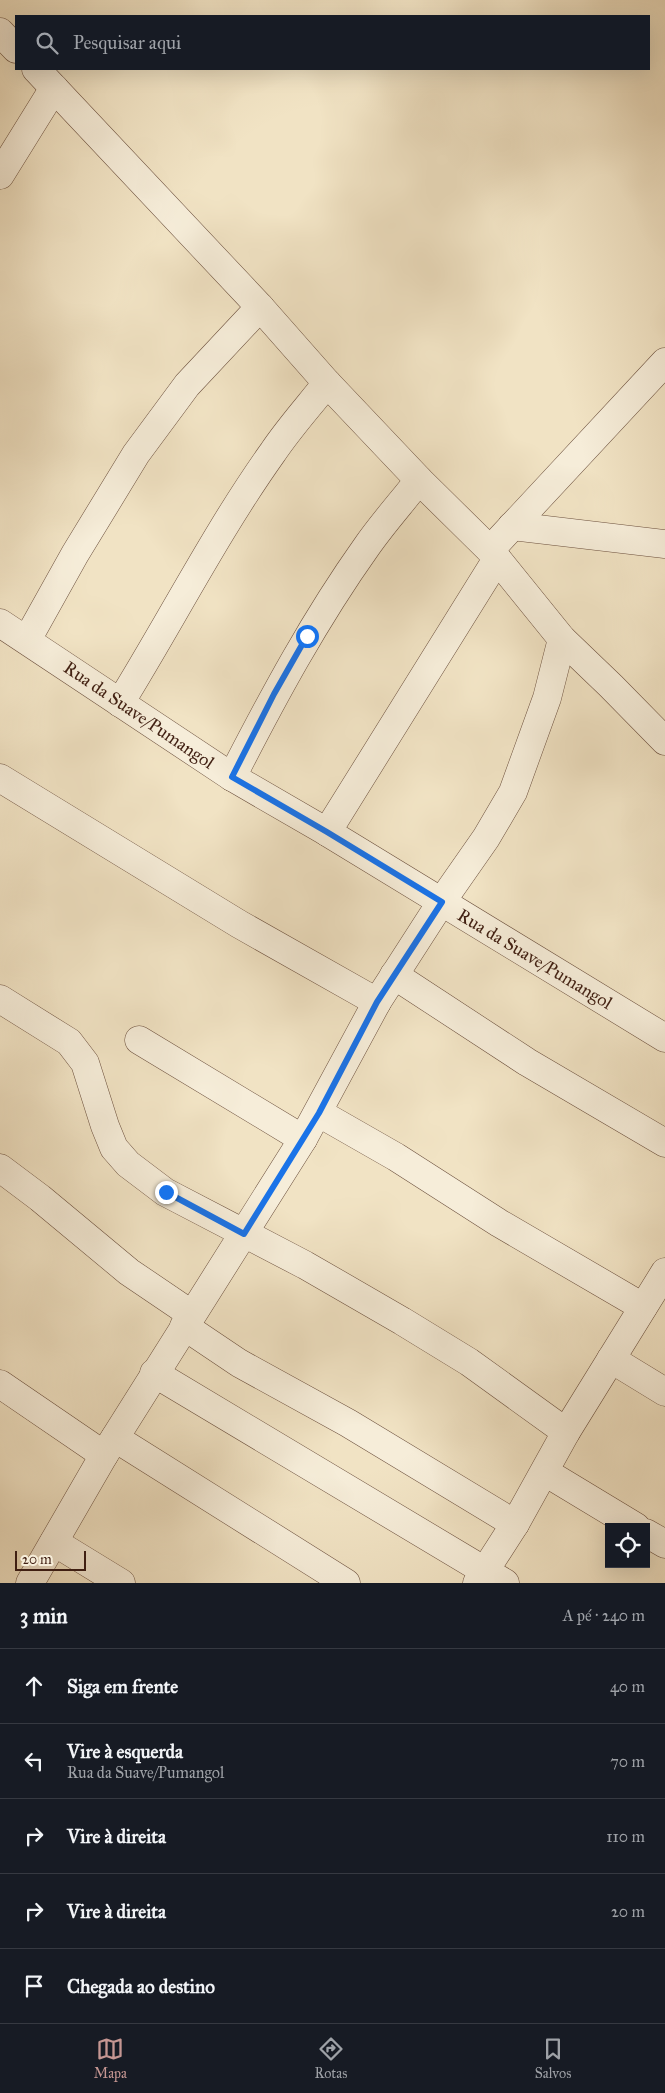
<!DOCTYPE html>
<html lang="pt">
<head>
<meta charset="utf-8">
<style>
	:root { --surface:#171b24; --page:#20242c; --text:#f1f3f6; --muted:#9ea1a6; --line:#363941; --accent:#c59692 }
	body { margin:0; font-family:"IM FELL Great Primer",serif; background:var(--page); color:var(--text) }
	.controls { position:absolute; right:15px; bottom:15px; display:grid; overflow:hidden; border-radius:0px; box-shadow:0 5px 20px #0002 }
	.controls button { width:45px; height:45px; display:grid; place-items:center; padding:0; border:0; border-bottom:1px solid var(--line); background:var(--surface); color:var(--text); font:25px sans-serif }
	.scale { position:absolute; left:15px; bottom:12px; width:71px; box-sizing:border-box; padding-left:5px; border:2px solid #401f12; border-top:0; font-size:14px; line-height:18px; white-space:nowrap; color:#401f12; -webkit-text-stroke:4px #f6edd9; paint-order:stroke }
	.stop { position:absolute; width:15px; height:15px; margin:-11px; border:4px solid #1a73e8; border-radius:50%; background:#fff }
	.stop.end { background:#1a73e8; border-color:#fff; box-shadow:0 1px 5px #0008 }
	.list { margin:0; padding:0; list-style:none }
	h2 { display:flex; justify-content:space-between; align-items:center; height:65px; margin:0; padding:0 20px; font-size:21px }
	h2 small { font-size:16px; font-weight:400; color:var(--muted) }
	.list li { display:grid; grid-template-columns:32px 1fr auto; gap:15px; align-items:center; box-sizing:border-box; height:75px; padding:0 20px; border-top:1px solid var(--line) }
	.list b { display:block; font-size:19px; white-space:nowrap }
	.list p { margin:0; font-size:16px; white-space:nowrap; color:var(--muted) }
	.list em { font-size:16px; font-style:normal; color:var(--muted) }
	.icon { flex:none; width:28px; height:28px; fill:none; stroke:currentColor; stroke-width:2; stroke-linecap:round; stroke-linejoin:round }
	.map { position:relative; flex:none; width:665px; height:1583px; overflow:hidden }
	.search { position:absolute; background:var(--surface); box-shadow:0 5px 20px #0002; left:15px; right:15px; top:15px; height:55px; display:flex; align-items:center; gap:12px; box-sizing:border-box; padding:0 18px; border-radius:0px; color:var(--muted); font-size:19px }
	.sheet { height:440px; background:var(--surface) }
	nav { display:flex; justify-content:space-around; align-items:center; box-sizing:border-box; height:70px; border-top:1px solid var(--line); background:var(--surface); font-size:14px; color:var(--muted) }
	nav a { display:grid; justify-items:center; gap:2px }
	nav .on { color:var(--accent) }
	.map>svg:first-child { display:block }
	.lines { fill:none; stroke-linecap:round; stroke-linejoin:round }
	.minor-casing { stroke:#6c503e; stroke-width:29 }
	.minor { stroke:#f6edd9; stroke-width:28 }
	.route { stroke:#1a73e8; stroke-width:6 }
	.labels { text-anchor:middle; stroke-width:4; stroke-linejoin:round; paint-order:stroke }
	.street-label { font-size:18px; fill:#401f12; stroke:#f6edd9 }
</style>
</head>
<body>
<div class="map">
<svg width="665" height="1583" viewBox="0 0 665 1583">
	<rect width="100%" height="100%" fill="#f1e3c4"/>
	<filter id="stains"><feTurbulence type="fractalNoise" baseFrequency=".004" numOctaves="4"/><feColorMatrix values="0 0 0 0 .2 0 0 0 0 .09 0 0 0 0 .02 0 0 0 .5 -.17"/></filter>
	<radialGradient id="worn" r=".72"><stop offset=".6" stop-color="#630" stop-opacity="0"/><stop offset="1" stop-color="#630" stop-opacity=".3"/></radialGradient>
	<g class="lines">
		<g class="minor-casing">
			<g id="minor">
				<path d="M0,32L16,49"/>
				<path d="M36,69L260,307L327,383L419,480L490,550L562,639L611,686L665,741"/>
				<path d="M0,175L54,88"/>
				<path d="M512,526L665,544"/>
				<path d="M490,550L665,362"/>
				<path d="M0,623L232,777L327,832L665,1038"/>
				<path d="M27,640L75,554L136,454L187,385L260,307"/>
				<path d="M120,703C172,619 216,532 273,452C289,428 309,406 327,383"/>
				<path d="M232,777C273,697 315,619 367,546C383,523 402,502 419,480"/>
				<path d="M0,778L239,924L377,1002"/>
				<path d="M327,832L497,559"/>
				<path d="M394,975L527,1062L665,1143"/>
				<path d="M0,999L69,1042L85,1063L105,1126L114,1148L128,1164L165,1192L305,1265L402,1321L469,1362L566,1432"/>
				<path d="M139,1040L303,1139"/>
				<path d="M319,1113L396,1157L499,1223L643,1307"/>
				<path d="M0,1168L40,1198L129,1272L191,1314"/>
				<path d="M184,1326L239,1363L348,1423L515,1524"/>
				<path d="M611,1359L665,1392"/>
				<path d="M154,1373L505,1583"/>
				<path d="M0,1384L104,1455"/>
				<path d="M115,1438L346,1583"/>
				<path d="M545,1472L636,1527"/>
				<path d="M646,1533L665,1544"/>
				<path d="M54,1542L121,1583"/>
				<path d="M30,1583L104,1455L303,1139L377,1002L442,901L486,838L513,792L547,698L562,639"/>
				<path d="M477,1583L515,1524L566,1432L665,1272"/>
			</g>
		</g>
		<use href="#minor" class="minor"/>
	</g>
	<g class="lines">
		<path class="route" d="M166,1192L244,1234L319,1113L377,1002L442,902L327,832L232,777L274,694L307,636"/>
	</g>
	<g class="labels">
		<g class="street-label">
			<text transform="translate(139 715) rotate(34)" y="6">Rua da Suave/Pumangol</text>
			<text transform="translate(535 959) rotate(31)" y="6">Rua da Suave/Pumangol</text>
		</g>
	</g>
	<rect width="100%" height="100%" filter="url(#stains)"/>
	<rect width="100%" height="100%" fill="url(#worn)"/>
</svg>
<div class="controls">
<button><svg class="icon" aria-label="locate" viewBox="0 0 24 24"><circle cx="12" cy="12" r="6"/><path d="M12 2v4M12 18v4M2 12h4M18 12h4"/></svg></button>
</div>
<div class="scale">20 m</div>
<div class="stop" style="left:307px;top:636px"></div>
<div class="stop end" style="left:166px;top:1192px"></div>
<div class="search"><svg class="icon" aria-label="search" viewBox="0 0 24 24"><circle cx="10" cy="10" r="6"/><path d="M15 15l6 6"/></svg>Pesquisar aqui</div>
</div>
<section class="sheet">
<h2>3 min<small>A pé · 240 m</small></h2>
<ul class="list">
<li><svg class="icon" aria-label="ahead" viewBox="0 0 24 24"><path d="M12 20V5M6 11l6-6 6 6"/></svg><div><b>Siga em frente</b></div><em>40 m</em></li>
<li><svg class="icon" aria-label="left" viewBox="0 0 24 24"><path d="M17 20v-9H6M10 6l-5 5 5 5"/></svg><div><b>Vire à esquerda</b><p>Rua da Suave/Pumangol</p></div><em>70 m</em></li>
<li><svg class="icon" aria-label="right" viewBox="0 0 24 24"><path d="M7 20v-9h11M14 6l5 5-5 5"/></svg><div><b>Vire à direita</b></div><em>110 m</em></li>
<li><svg class="icon" aria-label="right" viewBox="0 0 24 24"><path d="M7 20v-9h11M14 6l5 5-5 5"/></svg><div><b>Vire à direita</b></div><em>20 m</em></li>
<li><svg class="icon" aria-label="arrive" viewBox="0 0 24 24"><path d="M6 21V4h12l-3 4 3 4H6"/></svg><div><b>Chegada ao destino</b></div></li>
</ul>
</section>
<nav>
<a class="on"><svg class="icon" aria-label="map" viewBox="0 0 24 24"><path d="M3 6l6-2 6 2 6-2v14l-6 2-6-2-6 2zM9 4v14M15 6v14"/></svg>Mapa</a>
<a><svg class="icon" aria-label="directions" viewBox="0 0 24 24"><path d="M12 3l9 9-9 9-9-9zM9 14v-3h6M13 9l2 2-2 2"/></svg>Rotas</a>
<a><svg class="icon" aria-label="saved" viewBox="0 0 24 24"><path d="M7 4h10v16l-5-4-5 4z"/></svg>Salvos</a>
</nav>
</body>
</html>
